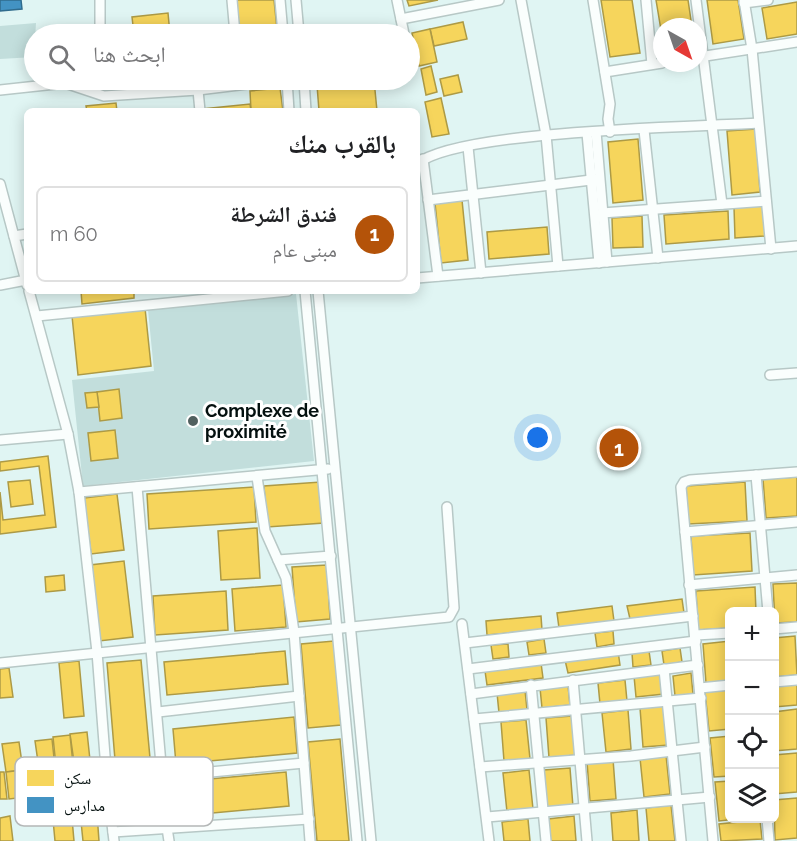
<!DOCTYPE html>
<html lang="ar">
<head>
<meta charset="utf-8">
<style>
	:root { --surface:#fff; --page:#f6f6f6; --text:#202124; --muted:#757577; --line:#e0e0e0; --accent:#b45309 }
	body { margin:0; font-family:Raleway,"Noto Naskh Arabic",sans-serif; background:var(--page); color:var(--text); direction:rtl }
	.controls { position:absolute; right:18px; bottom:18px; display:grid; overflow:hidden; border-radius:9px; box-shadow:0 3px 15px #0003 }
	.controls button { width:54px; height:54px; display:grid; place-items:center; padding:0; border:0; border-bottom:2px solid var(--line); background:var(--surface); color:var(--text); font:30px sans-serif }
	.compass { position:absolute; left:653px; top:18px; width:54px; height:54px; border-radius:50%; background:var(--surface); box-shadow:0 3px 15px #0003; rotate:140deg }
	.you { position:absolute; left:538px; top:438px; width:21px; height:21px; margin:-15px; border:4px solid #fff; border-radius:50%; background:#1a73e8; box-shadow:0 0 0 9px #1a73e833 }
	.badge { display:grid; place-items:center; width:39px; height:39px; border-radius:50%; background:var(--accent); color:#fff; font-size:20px; font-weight:700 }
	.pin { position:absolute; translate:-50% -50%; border:3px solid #fff; box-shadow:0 2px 6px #0006 }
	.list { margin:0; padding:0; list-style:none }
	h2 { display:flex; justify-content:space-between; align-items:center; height:78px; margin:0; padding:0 24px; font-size:26px }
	h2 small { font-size:20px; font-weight:400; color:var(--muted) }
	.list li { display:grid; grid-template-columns:39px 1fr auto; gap:18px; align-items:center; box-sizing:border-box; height:96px; margin:0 12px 12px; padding:0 12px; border:2px solid var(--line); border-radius:9px }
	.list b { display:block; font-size:22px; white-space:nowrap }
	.list p { margin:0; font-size:20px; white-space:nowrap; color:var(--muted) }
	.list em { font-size:20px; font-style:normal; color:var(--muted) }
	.icon { flex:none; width:33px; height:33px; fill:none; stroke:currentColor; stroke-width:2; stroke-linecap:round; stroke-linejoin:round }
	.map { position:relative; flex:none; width:797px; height:841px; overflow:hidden; direction:ltr }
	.search { position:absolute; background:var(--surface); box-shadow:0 3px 15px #0003; left:24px; top:24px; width:396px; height:66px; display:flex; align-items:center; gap:15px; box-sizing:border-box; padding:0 21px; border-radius:33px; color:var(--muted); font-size:22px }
	.panel { position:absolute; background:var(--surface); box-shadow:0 3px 15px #0003; left:24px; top:108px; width:396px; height:186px; border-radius:9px; direction:rtl }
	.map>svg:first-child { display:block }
	.garden { fill:#c2dedc }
	.homes { fill:#f6d55c; stroke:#ad9a45; stroke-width:1.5 }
	.schools { fill:#4393c3; stroke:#306c8d; stroke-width:1.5 }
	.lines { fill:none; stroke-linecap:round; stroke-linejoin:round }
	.minor-casing { stroke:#b7c8c6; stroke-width:12 }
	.minor { stroke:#fafefd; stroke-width:9 }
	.poi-dot { fill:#51605f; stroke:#fff; stroke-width:2 }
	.labels { text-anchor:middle; stroke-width:6; stroke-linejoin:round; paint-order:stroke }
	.poi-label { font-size:18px; font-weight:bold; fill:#04100f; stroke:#fff; text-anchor:start }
	.key { fill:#fff; stroke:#b4b7b7; stroke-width:1.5 }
	.key-label { font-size:16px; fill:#04100f }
</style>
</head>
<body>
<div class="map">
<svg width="797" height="841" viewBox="0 0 797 841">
	<rect width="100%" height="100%" fill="#e0f5f3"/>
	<g class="garden">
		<path d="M36,23L34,57L0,59V26Z"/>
		<path d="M296,294L314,461L83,486L72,380L154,371L148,310Z"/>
	</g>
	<g class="homes">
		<path d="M236,0H274L277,29L239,32Z"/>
		<path d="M407,0H438L409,6Z"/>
		<path d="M601,0H632L640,53L610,57Z"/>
		<path d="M656,0H688L692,27H662V36Z"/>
		<path d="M707,0H738L744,39L713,44Z"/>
		<path d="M797,2V34L767,39L762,8Z"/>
		<path d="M168,13L170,34H134L132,17Z"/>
		<path d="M463,22L467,39L434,46L430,29Z"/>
		<path d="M430,29L437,62L419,66L412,33Z"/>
		<path d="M431,66L437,92L426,95L421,69Z"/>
		<path d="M458,75L462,92L444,96L440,79Z"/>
		<path d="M101,80H186V81L102,90Z"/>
		<path d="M374,80L377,111H319L317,85Z"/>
		<path d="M280,88L283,111H251L250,91Z"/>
		<path d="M441,98L449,134L432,137L425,102Z"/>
		<path d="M116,103L117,111H87L86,106Z"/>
		<path d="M250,104L251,111H202V109Z"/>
		<path d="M756,129L760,192L732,195L727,131Z"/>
		<path d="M638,139L643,200L613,203L608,142Z"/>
		<path d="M462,200L468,260L441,263L435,203Z"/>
		<path d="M764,206L765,236L735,238L734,207Z"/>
		<path d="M728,211L729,239L666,244L664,215Z"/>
		<path d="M642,216L643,247L613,248L612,218Z"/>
		<path d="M547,227L549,254L489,259L487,232Z"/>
		<path d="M81,291H134V298L82,304Z"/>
		<path d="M145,308L151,366L78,375L72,316Z"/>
		<path d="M119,389L122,418L100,421L97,392Z"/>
		<path d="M97,392L99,407L87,408L85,393Z"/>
		<path d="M115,430L118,458L91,461L88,433Z"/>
		<path d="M48,456L56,527L0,534V492L3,520L45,515L39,466L0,471V462Z"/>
		<path d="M797,477V516L766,518L763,479Z"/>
		<path d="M30,480L33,504L11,507L8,482Z"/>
		<path d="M321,482L324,523L267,527L264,486Z"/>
		<path d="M745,482L747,521L688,524L686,486Z"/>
		<path d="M254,487L256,522L149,529L147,494Z"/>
		<path d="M117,494L124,550L91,554L84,498Z"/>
		<path d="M257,528L260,578L221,580L218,531Z"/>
		<path d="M750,533L752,571L693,575L691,536Z"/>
		<path d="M124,561L133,637L99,641L90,565Z"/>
		<path d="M327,565L330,619L296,622L292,567Z"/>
		<path d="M64,575L65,590L46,592L45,577Z"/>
		<path d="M797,583V622L775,623L773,584Z"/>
		<path d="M283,585L286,627L235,631L232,589Z"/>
		<path d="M755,587L756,612H730V628L698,630L696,591Z"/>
		<path d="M226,591L228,630L155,635L153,596Z"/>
		<path d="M682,599L684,613L630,619L627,606Z"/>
		<path d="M612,606L614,621L559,628L557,613Z"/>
		<path d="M541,616L542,630L487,635L486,621Z"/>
		<path d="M613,631L614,644L597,647L595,633Z"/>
		<path d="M795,636L797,675L774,677V638Z"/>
		<path d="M544,639L546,653L529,655L527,642Z"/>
		<path d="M334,641L341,725L308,728L301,644Z"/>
		<path d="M730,641V680L706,683L703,644Z"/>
		<path d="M508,644L509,657L493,659L491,645Z"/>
		<path d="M680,648L682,662L664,665L662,651Z"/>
		<path d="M285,651L288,684L167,695L164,662Z"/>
		<path d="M618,651L620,665L568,673L565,660Z"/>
		<path d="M649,651L651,665L633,667L632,653Z"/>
		<path d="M141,660L151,769L116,772L107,663Z"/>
		<path d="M79,661L84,716L64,718L59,663Z"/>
		<path d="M541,663L543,678L487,685L485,671Z"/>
		<path d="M9,668L13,697L0,698V669Z"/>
		<path d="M661,673L664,694L636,697L634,676Z"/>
		<path d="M691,673L693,694L675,696L673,676Z"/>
		<path d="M625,680L627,701L600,704L598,683Z"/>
		<path d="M797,684V705L774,707V686Z"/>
		<path d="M568,685L570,705L542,708L540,688Z"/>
		<path d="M525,690L527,710L499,713L497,693Z"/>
		<path d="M730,690V729L709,731L705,692Z"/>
		<path d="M666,705L669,745L643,747L640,708Z"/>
		<path d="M797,709V749L774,751V712Z"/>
		<path d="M628,710L631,749L606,752L602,713Z"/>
		<path d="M572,716L575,755L549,758L546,718Z"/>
		<path d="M294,717L297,753L176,764L173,729Z"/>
		<path d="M526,720L530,759L504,761L501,722Z"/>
		<path d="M87,732L90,760L74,762L70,734Z"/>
		<path d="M70,735L73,764L56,766L53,737Z"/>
		<path d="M730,736V776L714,777L710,738Z"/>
		<path d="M52,739L55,767L39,769L35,741Z"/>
		<path d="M340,739L349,841H317L308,742Z"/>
		<path d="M19,742L23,770L6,772L2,744Z"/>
		<path d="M797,753V792L774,794V755Z"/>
		<path d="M666,755L670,794L644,797L640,758Z"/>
		<path d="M613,759L616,799L590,801L587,762Z"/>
		<path d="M570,768L573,807L547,809L544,770Z"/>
		<path d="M23,770L26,797L9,799L6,772Z"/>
		<path d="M529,770L533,809L507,812L503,773Z"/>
		<path d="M0,772H4L7,799H0Z"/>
		<path d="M286,772L289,806L115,822L112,788Z"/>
		<path d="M730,781V818H746L719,821L715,782Z"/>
		<path d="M797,798V838L775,840L774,800Z"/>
		<path d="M96,800L99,841H83L79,802Z"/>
		<path d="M671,805L675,841H649L646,808Z"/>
		<path d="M71,807L74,841H55L52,809Z"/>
		<path d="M637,810L639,841H613L611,813Z"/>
		<path d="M10,816L13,841H0V818Z"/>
		<path d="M574,816L576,841H550L548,819Z"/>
		<path d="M528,819L530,841H504L502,822Z"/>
		<path d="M760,820L762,839L721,841L719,824Z"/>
	</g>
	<path class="schools" d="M0,0H21L22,9L0,11Z"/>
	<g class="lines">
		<g class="minor-casing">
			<g id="minor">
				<path d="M100,0V34"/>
				<path d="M232,0L235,34"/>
				<path d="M280,0L283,34"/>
				<path d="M296,0L299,34"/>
				<path d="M397,0L404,34"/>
				<path d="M521,0L546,135L558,266"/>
				<path d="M593,0L610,104L608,119L610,132"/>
				<path d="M646,0L652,64"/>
				<path d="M696,0L722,204"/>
				<path d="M744,0L752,49L771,249"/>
				<path d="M744,3L768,0"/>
				<path d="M401,19L499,0"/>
				<path d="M250,34L283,32"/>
				<path d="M699,57L797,42"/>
				<path d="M605,72L662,63"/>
				<path d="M197,80L200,111"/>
				<path d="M287,80L289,111"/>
				<path d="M304,80L306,111"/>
				<path d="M0,90L65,83L104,96L198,90L281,80"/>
				<path d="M644,130L658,258"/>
				<path d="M596,132L607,262"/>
				<path d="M587,133L599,263"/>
				<path d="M468,147L481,273"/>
				<path d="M423,159L438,276"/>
				<path d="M417,164C457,130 695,127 758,123"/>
				<path d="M0,184L27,285"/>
				<path d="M428,200L599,179"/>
				<path d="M602,213L766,201"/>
				<path d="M14,236L27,234"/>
				<path d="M417,278L797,246"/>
				<path d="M0,285L26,280"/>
				<path d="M29,291L68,434L79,492L97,652L107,782L114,841"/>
				<path d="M305,291L357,841"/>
				<path d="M318,291L371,841"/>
				<path d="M37,316L288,291"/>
				<path d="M770,375L797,373"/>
				<path d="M0,440L68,434"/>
				<path d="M756,475L768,612"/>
				<path d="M257,477L265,531L286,578L294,632L310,841"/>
				<path d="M137,487L162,776"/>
				<path d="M79,492L328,469"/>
				<path d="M685,532L797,522"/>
				<path d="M278,560L331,556"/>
				<path d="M689,585L797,575"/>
				<path d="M462,624L489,841"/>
				<path d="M774,629L797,627"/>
				<path d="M696,635L730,633"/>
				<path d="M465,643L693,616"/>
				<path d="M0,663L449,617L454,608L447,507"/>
				<path d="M468,669L696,641"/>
				<path d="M664,669L681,841"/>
				<path d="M573,680L587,841"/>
				<path d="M774,682L797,680"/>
				<path d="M531,685L546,841"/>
				<path d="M700,688L730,685"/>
				<path d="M471,694L698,665"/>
				<path d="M158,712L299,696"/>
				<path d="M474,719L701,698"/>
				<path d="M480,767L631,756L705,747"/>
				<path d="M107,782L304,763"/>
				<path d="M487,817L710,797"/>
				<path d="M767,818L769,841"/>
				<path d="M167,828L169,841"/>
				<path d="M113,832L309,819"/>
				<path d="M713,841L681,487L684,482L690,480L797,472"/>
			</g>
		</g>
		<use href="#minor" class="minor"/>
	</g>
	<circle class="poi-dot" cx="193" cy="421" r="6"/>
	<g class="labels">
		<g class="poi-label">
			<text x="205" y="417">Complexe de<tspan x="205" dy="21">proximité</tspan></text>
		</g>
	</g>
	<rect x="15" y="757" width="198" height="69" rx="9" class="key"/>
	<rect x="27" y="770" width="27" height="16" fill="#f6d55c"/>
	<rect x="27" y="797" width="27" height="16" fill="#4393c3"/>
	<g class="key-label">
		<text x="64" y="784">سكن</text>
		<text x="64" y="811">مدارس</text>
	</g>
</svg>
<div class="controls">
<button>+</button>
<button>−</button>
<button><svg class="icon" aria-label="locate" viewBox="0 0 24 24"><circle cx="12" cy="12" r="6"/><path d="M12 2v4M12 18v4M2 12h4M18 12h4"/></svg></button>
<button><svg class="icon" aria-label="layers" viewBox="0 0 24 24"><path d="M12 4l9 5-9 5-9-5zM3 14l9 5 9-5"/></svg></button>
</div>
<svg class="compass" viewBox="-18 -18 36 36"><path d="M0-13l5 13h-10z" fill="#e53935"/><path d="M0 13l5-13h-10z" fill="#757577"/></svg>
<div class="you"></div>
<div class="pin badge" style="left:619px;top:448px">1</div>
<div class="search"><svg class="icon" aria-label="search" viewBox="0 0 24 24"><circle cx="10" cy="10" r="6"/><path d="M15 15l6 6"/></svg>ابحث هنا</div>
<section class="panel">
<h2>بالقرب منك<small></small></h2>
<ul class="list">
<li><span class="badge">1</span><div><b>فندق الشرطة</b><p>مبنى عام</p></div><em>60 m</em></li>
</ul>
</section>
</div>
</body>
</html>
